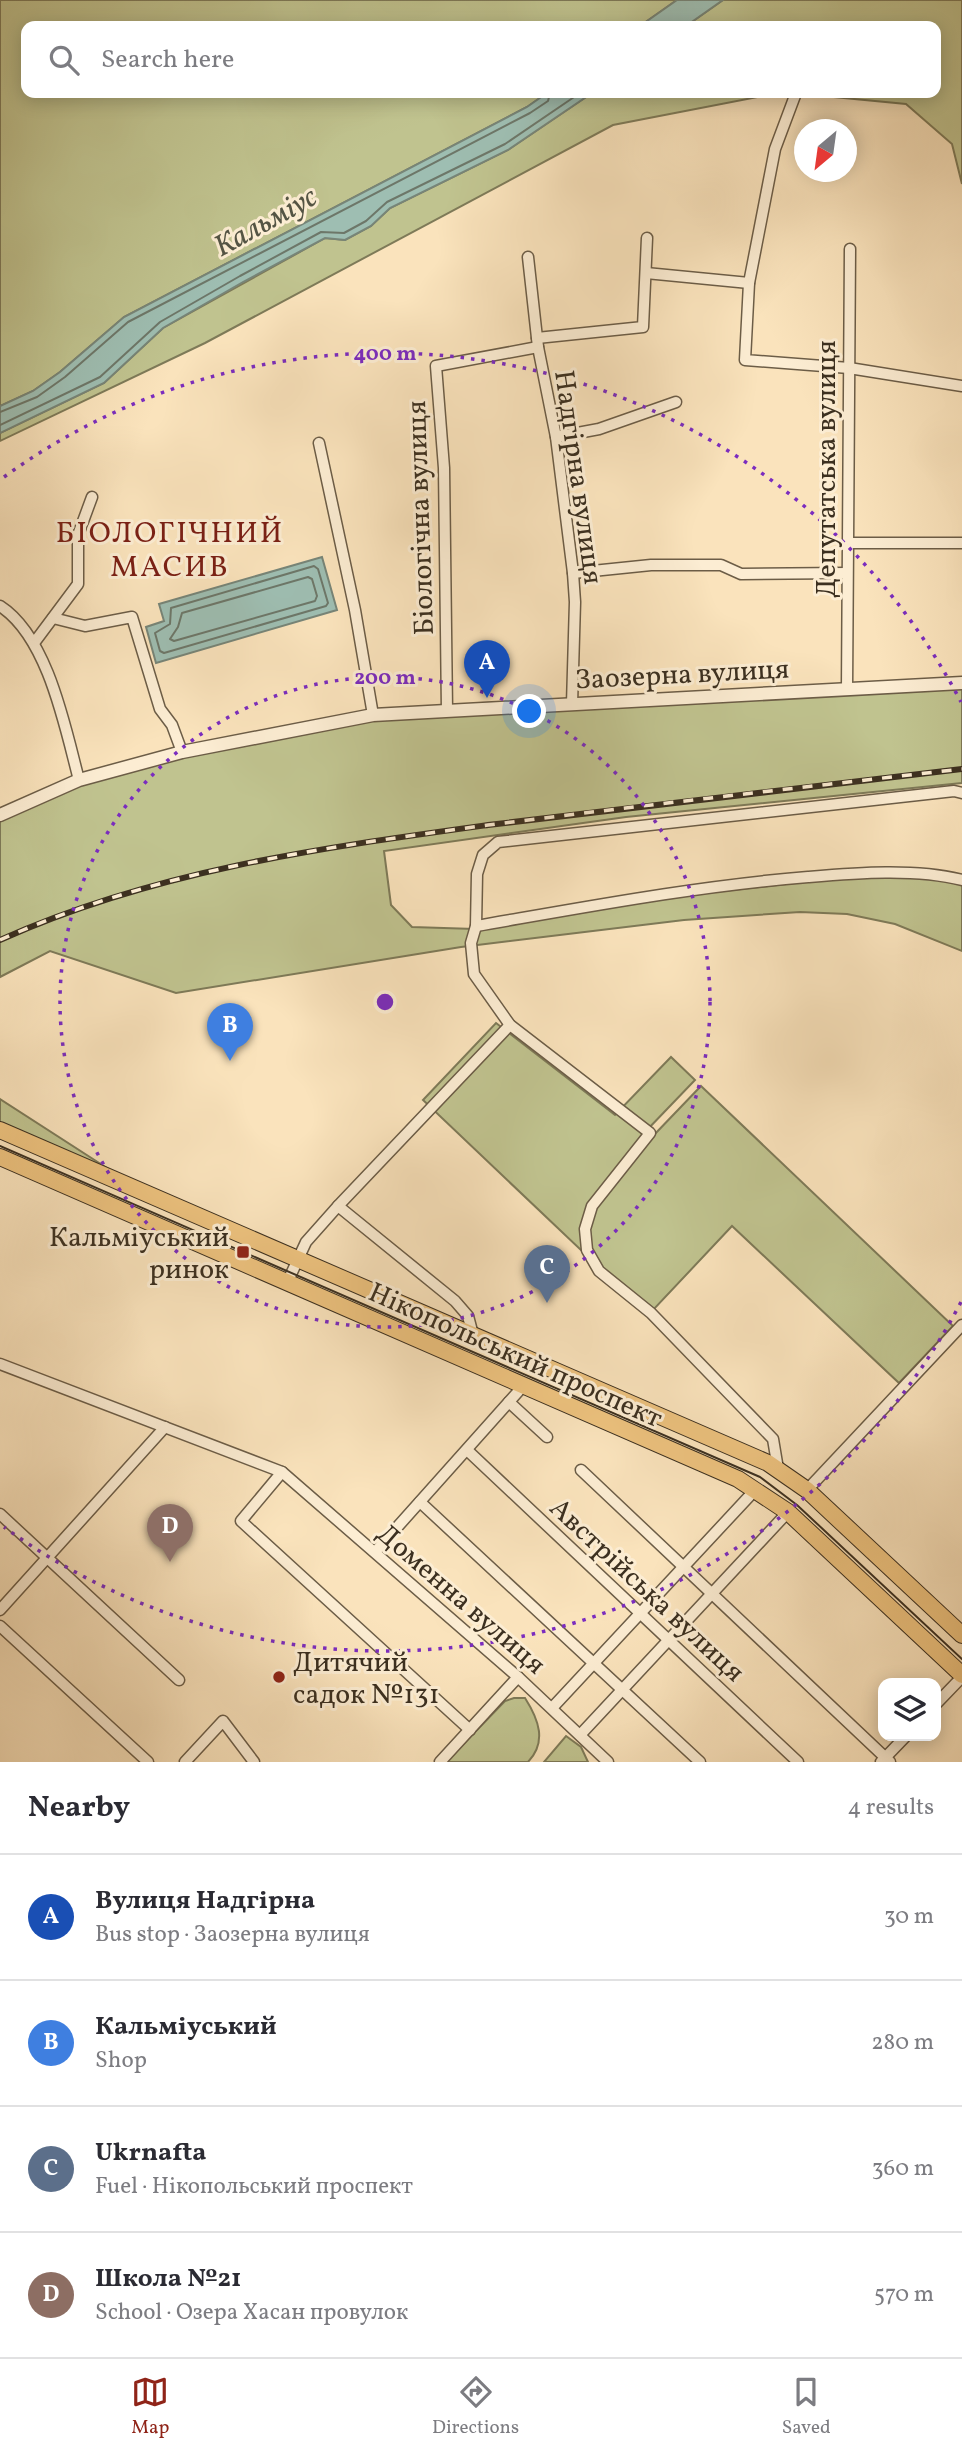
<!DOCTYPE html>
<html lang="en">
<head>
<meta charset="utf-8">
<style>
	:root { --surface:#fff; --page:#f2f2f3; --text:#2b2b33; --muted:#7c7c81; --line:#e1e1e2; --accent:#8f2418 }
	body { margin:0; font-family:Vollkorn,serif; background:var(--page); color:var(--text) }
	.controls { position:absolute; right:21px; bottom:21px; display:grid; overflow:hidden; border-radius:14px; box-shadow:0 4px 18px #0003 }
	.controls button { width:63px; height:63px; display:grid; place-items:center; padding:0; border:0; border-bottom:2px solid var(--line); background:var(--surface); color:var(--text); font:35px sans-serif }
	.compass { position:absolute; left:794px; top:119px; width:63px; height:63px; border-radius:50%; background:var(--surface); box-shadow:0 4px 18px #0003; rotate:209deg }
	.you { position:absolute; left:530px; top:712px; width:24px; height:24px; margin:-18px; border:5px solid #fff; border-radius:50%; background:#1a73e8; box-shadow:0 0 0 10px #1a73e833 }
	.badge { display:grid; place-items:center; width:46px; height:46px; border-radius:50%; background:var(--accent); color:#fff; font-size:23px; font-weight:700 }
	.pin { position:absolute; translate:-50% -58px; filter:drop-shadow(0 2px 4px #0008) }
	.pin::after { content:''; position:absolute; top:37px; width:24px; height:21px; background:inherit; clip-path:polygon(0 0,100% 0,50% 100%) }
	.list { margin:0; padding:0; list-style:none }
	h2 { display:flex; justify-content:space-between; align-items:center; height:91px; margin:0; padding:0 28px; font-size:30px }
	h2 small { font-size:23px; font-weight:400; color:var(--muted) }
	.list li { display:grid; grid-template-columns:46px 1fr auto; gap:21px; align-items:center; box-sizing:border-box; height:126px; padding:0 28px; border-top:2px solid var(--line) }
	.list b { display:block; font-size:26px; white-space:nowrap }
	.list p { margin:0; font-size:23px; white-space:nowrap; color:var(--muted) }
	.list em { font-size:23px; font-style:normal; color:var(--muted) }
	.icon { flex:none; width:38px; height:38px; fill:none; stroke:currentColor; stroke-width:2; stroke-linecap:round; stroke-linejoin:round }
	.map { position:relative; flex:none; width:962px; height:1762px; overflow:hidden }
	.search { position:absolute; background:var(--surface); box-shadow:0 4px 18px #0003; left:21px; right:21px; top:21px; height:77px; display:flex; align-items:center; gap:18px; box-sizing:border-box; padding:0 24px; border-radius:14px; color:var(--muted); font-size:26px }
	.sheet { height:595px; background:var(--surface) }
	nav { display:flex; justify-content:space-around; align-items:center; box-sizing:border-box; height:98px; border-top:2px solid var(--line); background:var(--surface); font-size:19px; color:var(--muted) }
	nav a { display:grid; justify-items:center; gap:4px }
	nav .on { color:var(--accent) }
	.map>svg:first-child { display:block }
	.green { fill:#c0c38f; stroke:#7e7a58; stroke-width:2 }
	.water { fill:#9ebeb2; stroke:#778578; stroke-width:2 }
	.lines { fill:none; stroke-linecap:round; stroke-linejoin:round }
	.shore { stroke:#6d7769; stroke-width:2 }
	.minor-casing { stroke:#6c5d47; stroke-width:13 }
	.tertiary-casing { stroke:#6c5d47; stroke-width:15 }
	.primary-casing { stroke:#3c3020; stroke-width:18 }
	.minor { stroke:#fcedd3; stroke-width:10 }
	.tertiary { stroke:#fcedd3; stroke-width:12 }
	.primary { stroke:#edc27e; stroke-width:16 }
	.tram { stroke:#3c3020; stroke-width:2 }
	.rail-casing { stroke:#3c3020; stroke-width:6 }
	.rail { stroke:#fcedd3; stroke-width:3.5; stroke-dasharray:10; stroke-linecap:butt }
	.ring { fill:none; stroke:#7b2cbf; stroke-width:3.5; stroke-dasharray:3.5 7 }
	.poi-dot { fill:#8f2418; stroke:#fcedd3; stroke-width:2.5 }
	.labels { text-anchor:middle; stroke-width:6; stroke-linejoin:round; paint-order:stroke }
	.street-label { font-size:28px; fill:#3c3020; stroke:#fcedd3 }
	.poi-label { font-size:28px; fill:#3c3020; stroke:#fcedd3; text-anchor:end }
	.water-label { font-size:30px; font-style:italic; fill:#545444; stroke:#fcedd3 }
	.neighbourhood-label { font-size:30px; letter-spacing:2px; fill:#7a1f14; stroke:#fcedd3 }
	.centre { fill:#7b2cbf; stroke:#fcedd3; stroke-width:3.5 }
	.ring-label { font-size:21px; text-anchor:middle; font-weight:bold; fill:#7b2cbf; stroke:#fcedd3; stroke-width:6; stroke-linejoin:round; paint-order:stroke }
</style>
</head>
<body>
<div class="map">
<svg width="962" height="1762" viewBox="0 0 962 1762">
	<rect width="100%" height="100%" fill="#fae3bc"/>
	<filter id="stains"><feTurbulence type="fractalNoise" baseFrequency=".00286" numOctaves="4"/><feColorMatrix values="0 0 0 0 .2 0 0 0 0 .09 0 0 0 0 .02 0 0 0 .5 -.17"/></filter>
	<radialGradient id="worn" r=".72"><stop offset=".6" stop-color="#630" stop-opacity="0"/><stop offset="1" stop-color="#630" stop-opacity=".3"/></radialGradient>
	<g class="green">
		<path d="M0,0H677L640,26H26V93H547L527,107L124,317L60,372L33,391L0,406Z"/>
		<path d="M723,0H962V184L952,144L906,104L792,93H936V26H686Z"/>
		<path d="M592,93H778L613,125L205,343L0,441V433L104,383L163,328L325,238L345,240L371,226L390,208L508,150Z"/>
		<path d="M962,683V783L626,817L384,851L391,905L412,927L475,929L641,900L849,877H940L962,883V951L895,924L847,914L800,912L684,920L461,947L176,993L50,951L0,977V815L79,780L373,715Z"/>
		<path d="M496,1023L615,1115L671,1057L695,1080L646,1131L589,1204L583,1252L423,1100Z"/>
		<path d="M701,1086L953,1326L899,1383L732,1226L654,1309L601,1267L591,1249L589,1229L596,1208L653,1136Z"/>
		<path d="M0,1099L124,1179L0,1125Z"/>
		<path d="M514,1698H525C539,1720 547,1742 528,1762H446L505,1701Z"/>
		<path d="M566,1736L581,1747L588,1762H544Z"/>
	</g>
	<g class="water">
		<path d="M677,0H723L686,26H640Z"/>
		<path d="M547,93H592L508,150L390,208L371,226L345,240L325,238L243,282L163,328L104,383L0,433V406L33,391L60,372L124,317L527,107Z"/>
		<path d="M322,557L337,610L156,663L146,627L164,621L159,604Z"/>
	</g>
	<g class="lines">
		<g class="shore">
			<path d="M0,412L37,397L65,377L128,322L530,113L548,101L550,93"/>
			<path d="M0,425L100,377L160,322L240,276L321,232L344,233L366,221L387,202L505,144L580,93"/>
			<path d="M314,566L318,569L328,603L326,606L164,653L160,651L155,633L170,624L171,608Z"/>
			<path d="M308,577L312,579L317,596L315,601L174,641L170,639L178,627L182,613Z"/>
		</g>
		<g class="minor-casing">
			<g id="minor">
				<path d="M796,93L775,149L749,283L745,360L849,368L962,386"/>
				<path d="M528,257L538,347L556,437L573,573L575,602L572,704"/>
				<path d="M646,273L749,283"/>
				<path d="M537,338L643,327L647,238"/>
				<path d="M556,437L599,429L676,402"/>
				<path d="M319,443L355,610L373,715"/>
				<path d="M848,543H962"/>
				<path d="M573,573L651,565H721L741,574L847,573"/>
				<path d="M0,606C48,637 65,727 79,780"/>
				<path d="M53,618L85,626L132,617L160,709L172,725L182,752"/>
				<path d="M34,643L78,584V535L92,497"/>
				<path d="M847,689L850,249"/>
				<path d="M447,711L444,468L436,366L538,347"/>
				<path d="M476,926C586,907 697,886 808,877C856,873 915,868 962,880"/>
				<path d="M338,1206L510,1025"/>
				<path d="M287,1283L306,1242L338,1206L455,1301L468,1316L473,1335"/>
				<path d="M0,1364L282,1472L518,1677L608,1762"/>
				<path d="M509,1402L547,1437"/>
				<path d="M467,1450L798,1762"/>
				<path d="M778,1469L773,1439L651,1313L599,1271L587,1250L585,1229L592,1206L650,1133L510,1025L474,974L471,943L476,926L477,874L483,855L498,842L954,791L962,793"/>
				<path d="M581,1470L890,1762"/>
				<path d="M282,1472L241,1521L470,1730"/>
				<path d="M807,1490L962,1325"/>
				<path d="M420,1502L700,1762"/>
				<path d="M0,1514L179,1680"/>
				<path d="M375,1552L524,1385"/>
				<path d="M0,1610L165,1427"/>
				<path d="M0,1626L148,1762"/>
				<path d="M936,1704L962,1677"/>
				<path d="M552,1708L756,1489"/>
				<path d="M580,1735L788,1512"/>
				<path d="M185,1762L223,1721L254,1762"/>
				<path d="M440,1762L518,1677"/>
				<path d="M881,1762L906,1736"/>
			</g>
		</g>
		<g class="tertiary-casing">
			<path id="tertiary" d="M0,815L79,780L182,752L373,715L962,683"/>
		</g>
		<g class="primary-casing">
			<g id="primary">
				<path d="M0,1130L768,1463L807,1490L962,1635"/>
				<path d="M0,1157L738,1479L788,1512L962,1675"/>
			</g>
		</g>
		<use href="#minor" class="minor"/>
		<use href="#tertiary" class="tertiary"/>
		<use href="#primary" class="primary"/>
		<path class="tram" d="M0,1146L760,1477L797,1505L962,1659"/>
		<g class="rail-casing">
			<path id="rail" d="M0,940C156,870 320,848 488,825C646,805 804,787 962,769"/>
		</g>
		<use href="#rail" class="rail"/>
	</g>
	<g class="ring">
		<circle cx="385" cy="1002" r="325"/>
		<path d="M961 1302A649 649 0 0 1 4 1527M4 477A649 649 0 0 1 961 702"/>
	</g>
	<g class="poi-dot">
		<rect x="236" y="1245" width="14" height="14" rx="3.5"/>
		<circle cx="279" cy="1677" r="7"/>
	</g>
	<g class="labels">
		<g class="street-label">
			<text transform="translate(825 469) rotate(-90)" y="10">Депутатська вулиця</text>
			<text transform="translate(580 477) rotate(82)" y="10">Надгірна вулиця</text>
			<text transform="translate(419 518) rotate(-92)" y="10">Біологічна вулиця</text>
			<text transform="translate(682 673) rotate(-3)" y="10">Заозерна вулиця</text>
			<text transform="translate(516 1354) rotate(24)" y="10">Нікопольський проспект</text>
			<text transform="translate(648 1589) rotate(43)" y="10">Австрійська вулиця</text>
			<text transform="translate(462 1598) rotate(41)" y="10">Доменна вулиця</text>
		</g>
		<g class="poi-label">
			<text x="229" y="1246">Кальміуський<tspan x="229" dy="32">ринок</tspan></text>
			<text x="293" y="1671" text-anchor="start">Дитячий<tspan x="293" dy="32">садок №131</tspan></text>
		</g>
		<g class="water-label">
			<text transform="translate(265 221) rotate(-29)" y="10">Кальміус</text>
		</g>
		<g class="neighbourhood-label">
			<text x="170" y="542">БІОЛОГІЧНИЙ<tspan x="170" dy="34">МАСИВ</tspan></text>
		</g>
	</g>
	<circle cx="385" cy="1002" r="10" class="centre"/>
	<g class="ring-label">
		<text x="385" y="360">400 m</text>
		<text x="385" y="684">200 m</text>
	</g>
	<rect width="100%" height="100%" filter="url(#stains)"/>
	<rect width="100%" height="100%" fill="url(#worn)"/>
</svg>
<div class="controls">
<button><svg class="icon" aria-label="layers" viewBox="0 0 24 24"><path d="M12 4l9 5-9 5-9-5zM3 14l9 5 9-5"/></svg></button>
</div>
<svg class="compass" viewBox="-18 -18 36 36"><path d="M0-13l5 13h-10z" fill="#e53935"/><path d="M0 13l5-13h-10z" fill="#7c7c81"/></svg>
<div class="you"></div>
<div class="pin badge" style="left:487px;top:698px;background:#1a4fb4">A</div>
<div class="pin badge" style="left:230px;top:1061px;background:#3f7fe0">B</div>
<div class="pin badge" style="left:547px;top:1303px;background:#5c6f8a">C</div>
<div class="pin badge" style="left:170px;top:1562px;background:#8d6e63">D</div>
<div class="search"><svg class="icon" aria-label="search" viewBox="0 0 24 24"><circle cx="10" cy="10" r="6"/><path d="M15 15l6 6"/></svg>Search here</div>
</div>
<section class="sheet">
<h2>Nearby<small>4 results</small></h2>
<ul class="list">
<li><span class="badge" style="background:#1a4fb4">A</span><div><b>Вулиця Надгірна</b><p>Bus stop · Заозерна вулиця</p></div><em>30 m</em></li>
<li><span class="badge" style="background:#3f7fe0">B</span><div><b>Кальміуський</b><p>Shop</p></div><em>280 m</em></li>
<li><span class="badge" style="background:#5c6f8a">C</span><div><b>Ukrnafta</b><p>Fuel · Нікопольський проспект</p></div><em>360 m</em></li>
<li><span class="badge" style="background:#8d6e63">D</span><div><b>Школа №21</b><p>School · Озера Хасан провулок</p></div><em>570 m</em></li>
</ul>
</section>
<nav>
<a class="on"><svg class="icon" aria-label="map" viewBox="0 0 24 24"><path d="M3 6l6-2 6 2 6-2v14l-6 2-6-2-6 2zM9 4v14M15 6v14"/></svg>Map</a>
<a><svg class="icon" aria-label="directions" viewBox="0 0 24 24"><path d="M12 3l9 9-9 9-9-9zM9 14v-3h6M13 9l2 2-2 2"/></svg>Directions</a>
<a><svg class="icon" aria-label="saved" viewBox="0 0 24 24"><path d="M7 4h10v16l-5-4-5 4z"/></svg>Saved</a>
</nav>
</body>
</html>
